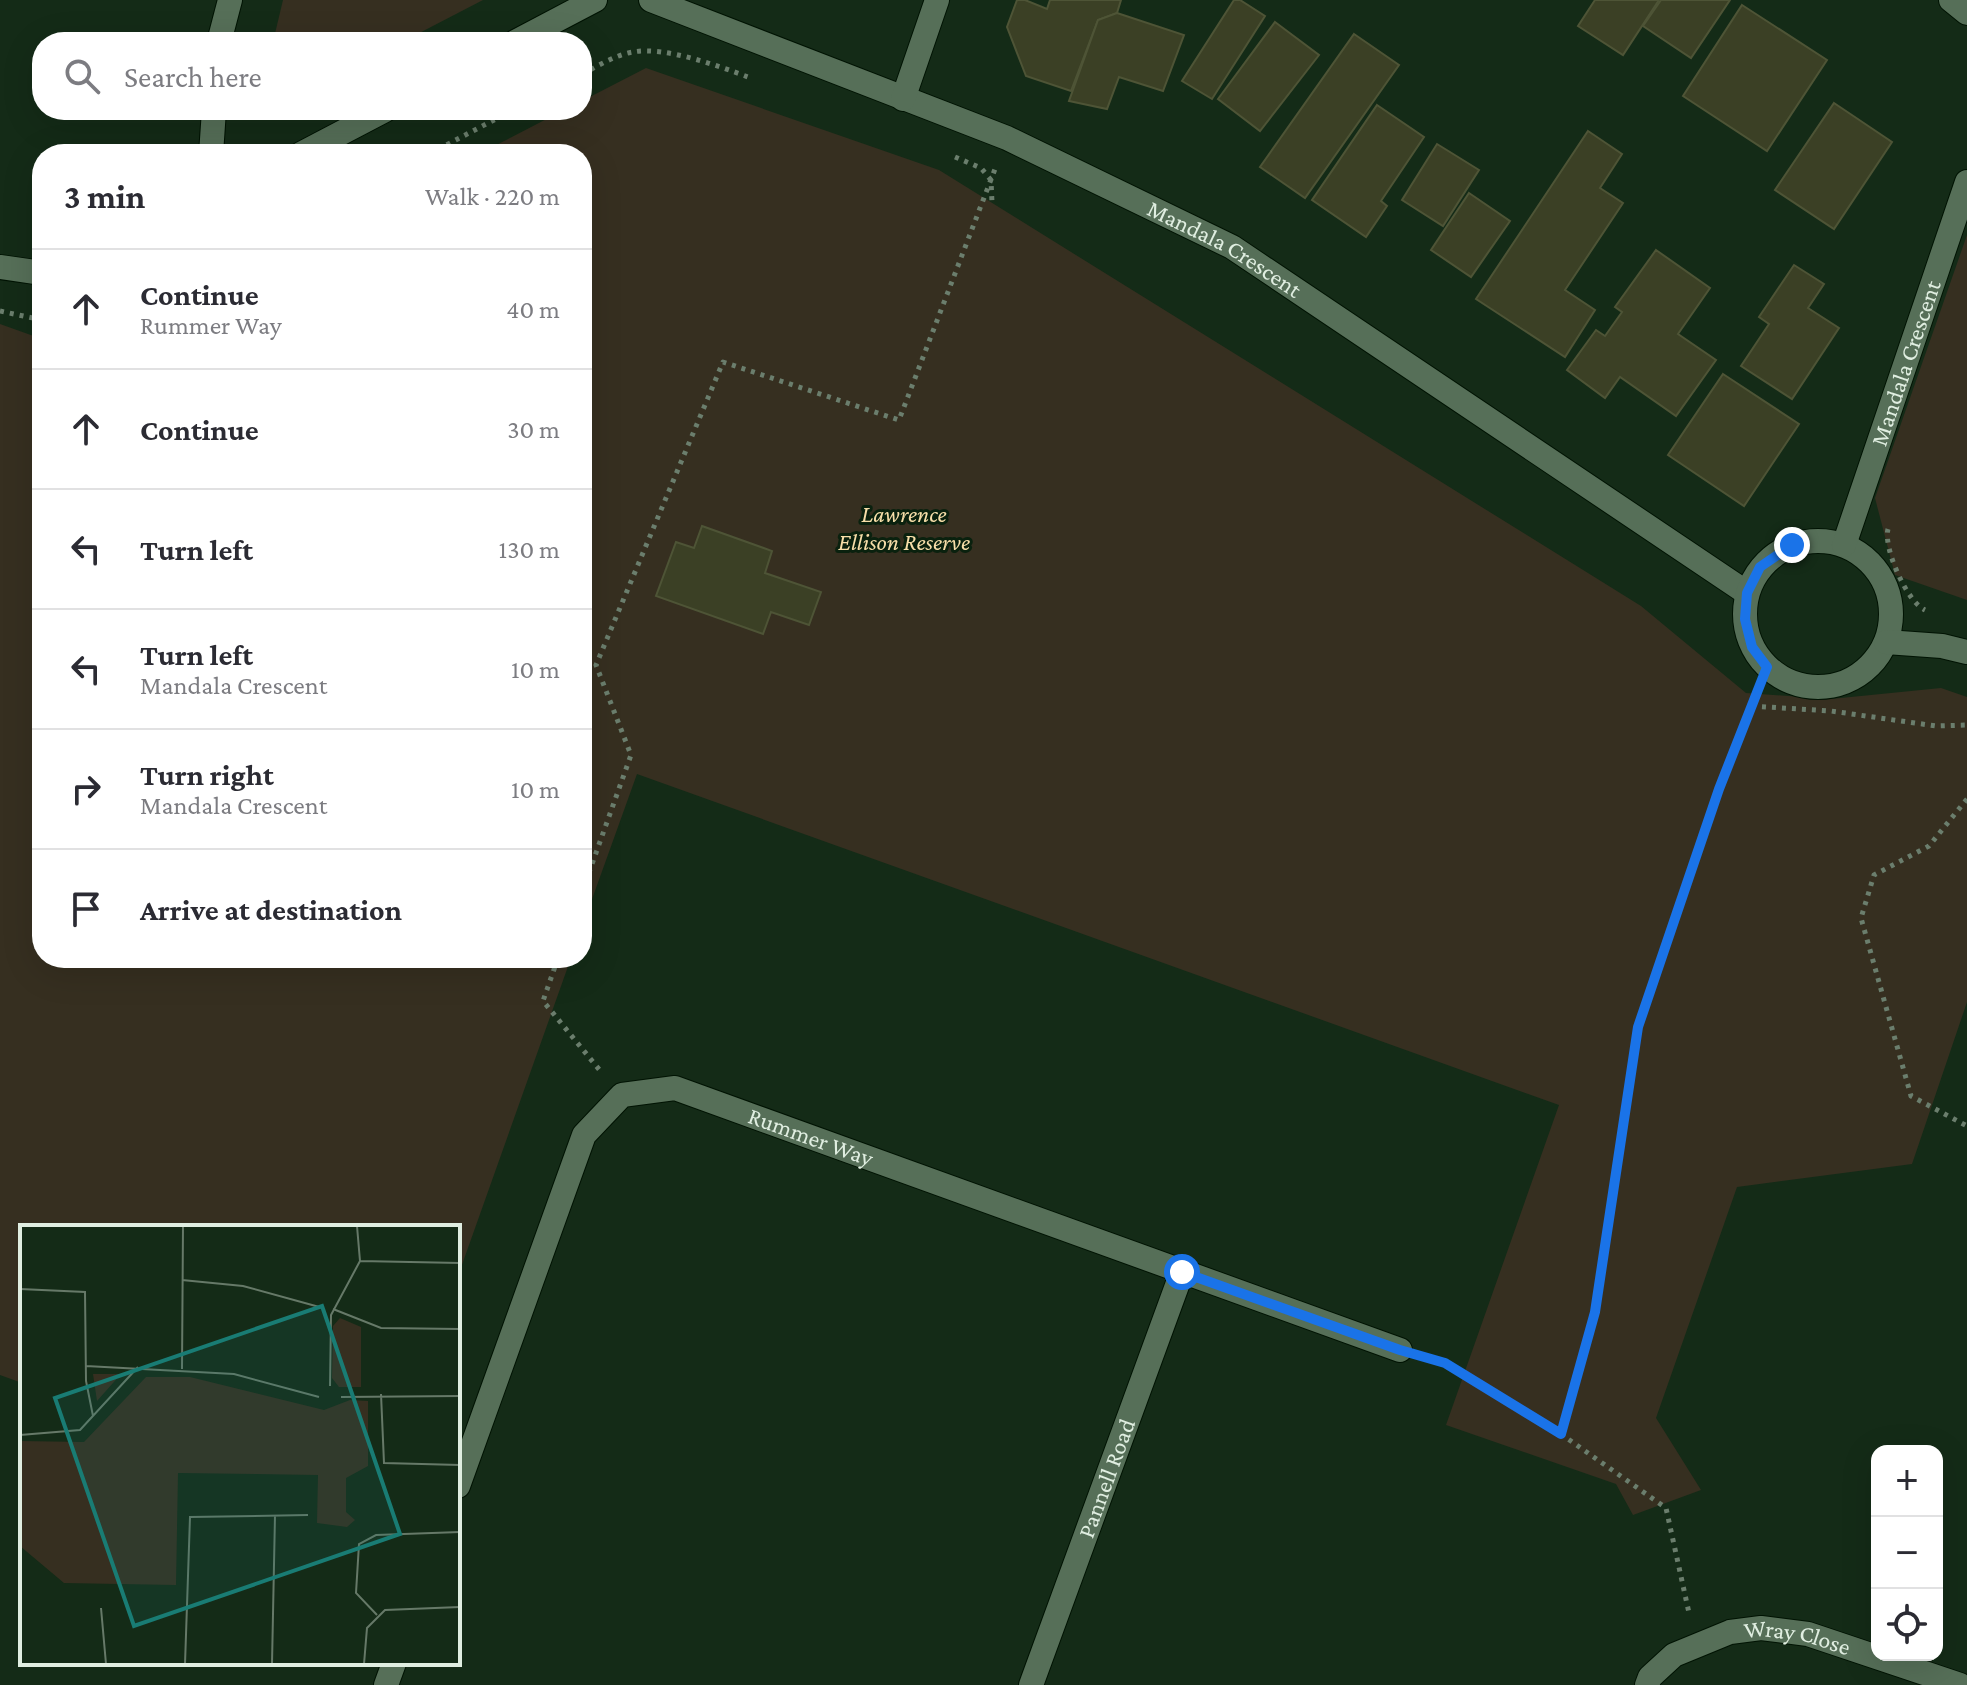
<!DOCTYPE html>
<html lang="en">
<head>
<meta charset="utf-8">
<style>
	:root { --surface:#fff; --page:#f2f2f3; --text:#2b2b33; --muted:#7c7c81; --line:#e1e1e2 }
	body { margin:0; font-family:"Crimson Pro",serif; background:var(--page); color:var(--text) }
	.controls { position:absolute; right:24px; bottom:24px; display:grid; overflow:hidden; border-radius:16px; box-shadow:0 8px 32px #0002 }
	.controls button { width:72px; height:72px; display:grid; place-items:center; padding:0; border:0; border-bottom:2px solid var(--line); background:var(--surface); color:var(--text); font:40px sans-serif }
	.stop { position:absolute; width:24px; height:24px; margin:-18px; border:6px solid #1a73e8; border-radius:50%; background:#fff }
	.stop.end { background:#1a73e8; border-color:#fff; box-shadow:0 2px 8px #0008 }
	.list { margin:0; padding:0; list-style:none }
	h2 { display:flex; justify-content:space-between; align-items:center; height:104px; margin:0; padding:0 32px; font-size:34px }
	h2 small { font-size:26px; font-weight:400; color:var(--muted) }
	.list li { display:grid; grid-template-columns:52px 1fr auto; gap:24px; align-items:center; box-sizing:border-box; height:120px; padding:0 32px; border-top:2px solid var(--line) }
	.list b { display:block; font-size:30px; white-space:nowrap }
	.list p { margin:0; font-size:26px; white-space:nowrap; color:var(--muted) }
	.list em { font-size:26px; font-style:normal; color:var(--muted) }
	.icon { flex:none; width:44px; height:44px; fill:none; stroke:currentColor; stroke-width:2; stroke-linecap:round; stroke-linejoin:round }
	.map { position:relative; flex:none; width:1967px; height:1685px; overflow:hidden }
	.search { position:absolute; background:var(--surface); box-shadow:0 8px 32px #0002; left:32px; top:32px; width:560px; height:88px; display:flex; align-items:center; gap:20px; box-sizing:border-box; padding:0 28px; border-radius:32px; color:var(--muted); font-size:30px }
	.panel { position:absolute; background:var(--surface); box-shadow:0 8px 32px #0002; left:32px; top:144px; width:560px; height:824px; border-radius:32px }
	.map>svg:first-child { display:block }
	.green { fill:#362f20 }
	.building { fill:#3b4025; stroke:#4e5436; stroke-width:2 }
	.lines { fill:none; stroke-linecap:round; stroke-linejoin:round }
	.street-casing { stroke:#001303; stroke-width:26 }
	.path { stroke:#6b7e6d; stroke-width:5; stroke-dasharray:4 6; stroke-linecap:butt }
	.street { stroke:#566f58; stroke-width:24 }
	.route { stroke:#1a73e8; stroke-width:10 }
	.labels { text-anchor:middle; stroke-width:6; stroke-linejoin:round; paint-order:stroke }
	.street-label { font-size:24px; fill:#e0eee1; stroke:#0a210e }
	.park-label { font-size:24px; font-style:italic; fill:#f7dea9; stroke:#0a210e }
	.inset-road { fill:none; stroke:#667968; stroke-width:2 }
	.view { fill:#197c74; fill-opacity:0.15; stroke:#197c74; stroke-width:4 }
	.inset-edge { fill:none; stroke:#e0eee1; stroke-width:4 }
</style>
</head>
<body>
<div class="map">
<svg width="1967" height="1685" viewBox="0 0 1967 1685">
	<rect width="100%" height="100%" fill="#142b17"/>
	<g class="green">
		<path d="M283,0H483L402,42H273Z"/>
		<path d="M646,68L939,170L1641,606L1746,693L1831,699L1941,688L1967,697V1002L1912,1164L1737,1187L1656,1418L1701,1490L1633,1515L1616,1484L1446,1425L1559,1105L637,774L582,927V154H479L564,110H582V101Z"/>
		<path d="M1967,235V600L1895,575L1875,498Z"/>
		<path d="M0,324L42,339V958H571L458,1276V1227H22V1383L0,1375Z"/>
	</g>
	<g class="building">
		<path d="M1017,0H1025L1047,9L1050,0H1121L1117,13L1098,20L1071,91L1026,76L1007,27Z"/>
		<path d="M1234,0H1240L1265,16L1212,99L1182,81Z"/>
		<path d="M1595,0H1659L1623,55L1578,26Z"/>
		<path d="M1661,0H1730L1691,58L1643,26Z"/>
		<path d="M1742,5L1827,60L1767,151L1683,96Z"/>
		<path d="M1117,13L1184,35L1163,91L1119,77L1107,109L1069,101L1098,20Z"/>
		<path d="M1275,22L1319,55L1260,131L1218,99Z"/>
		<path d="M1354,34L1399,65L1305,198L1260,167Z"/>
		<path d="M1834,103L1892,142L1834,229L1775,190Z"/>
		<path d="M1377,105L1424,137L1381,201L1387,206L1366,237L1312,200Z"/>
		<path d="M1588,131L1622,154L1600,188L1623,203L1565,290L1595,310L1565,357L1476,299Z"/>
		<path d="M1437,144L1479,170L1443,226L1402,200Z"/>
		<path d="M1469,193L1510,221L1471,277L1431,250Z"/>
		<path d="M1656,250L1710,288L1678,334L1716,360L1676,416L1620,377L1605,398L1567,370L1596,330L1605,336L1622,312L1615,307Z"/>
		<path d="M1794,265L1824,284L1808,308L1839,328L1792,399L1741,366L1769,324L1759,317Z"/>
		<path d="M1723,374L1799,424L1744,506L1668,455Z"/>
		<path d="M702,526L772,551L765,573L821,592L809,625L771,612L763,634L656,596L676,542L694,548Z"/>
	</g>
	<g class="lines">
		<g class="street-casing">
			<g id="street">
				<path id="s1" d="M651,0L1007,138L1232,247L1747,593"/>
				<path d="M1951,0L1967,13"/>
				<path d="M219,42L230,0"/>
				<path d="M515,42L595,0"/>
				<path d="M903,99L937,0"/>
				<path d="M211,154L214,110"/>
				<path d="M301,154L385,110"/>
				<path d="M0,267L42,273"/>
				<circle cx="1818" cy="614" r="73"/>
				<path id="s2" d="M1844,545L1967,182"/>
				<path d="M1886,642L1942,646L1967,652"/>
				<path id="s3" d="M458,1486L584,1135L622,1095L675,1088L1400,1350"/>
				<path d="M386,1685L394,1663"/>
				<path id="s4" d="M1031,1685L1182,1272"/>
				<path id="s5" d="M1647,1685L1650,1677L1674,1655L1730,1632L1761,1628L1808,1634L1960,1685"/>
			</g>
		</g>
		<g class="path">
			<path d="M582,74C598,66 615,55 633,52C664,46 719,66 748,77"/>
			<path d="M429,154L513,110"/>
			<path d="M955,157L981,168L991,180L992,203"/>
			<path d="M0,311L42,320"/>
			<path d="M1888,529C1883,548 1907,602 1925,610"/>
			<path d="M1752,706L1831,711L1936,726L1967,725"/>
			<path d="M1967,799L1929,846L1874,875L1861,918L1911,1096L1967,1126"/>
			<path d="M582,892L631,755L596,665L723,362L899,420L995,169"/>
			<path d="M558,958L543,1001L602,1073"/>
			<path d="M1431,1359L1445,1363L1561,1434L1666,1508L1689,1613"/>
			<path d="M1561,1434L1595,1312L1638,1027L1719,789L1767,667"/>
		</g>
		<use href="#street" class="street"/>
	</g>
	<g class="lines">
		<path class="route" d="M1182,1272L1400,1350L1445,1363L1561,1434L1595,1312L1638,1027L1719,789L1767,667L1752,647L1745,619L1747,593L1760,567L1792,545"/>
	</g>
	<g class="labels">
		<g class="street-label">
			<text dy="8" stroke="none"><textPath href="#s1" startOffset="626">Mandala Crescent</textPath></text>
			<text dy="8" stroke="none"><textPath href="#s2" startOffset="192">Mandala Crescent</textPath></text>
			<text dy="8" stroke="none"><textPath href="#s3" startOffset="626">Rummer Way</textPath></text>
			<text dy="8" stroke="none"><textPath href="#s4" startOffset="220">Pannell Road</textPath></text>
			<text dy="8" stroke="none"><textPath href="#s5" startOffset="170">Wray Close</textPath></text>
		</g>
		<g class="park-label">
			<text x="904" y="522">Lawrence<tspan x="904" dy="28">Ellison Reserve</tspan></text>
		</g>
	</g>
	<g transform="translate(20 1225)">
		<rect width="440" height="440" fill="#142b17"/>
		<path d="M320,93L341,102V162H319L312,153L313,101ZM73,149H101L77,176ZM126,152H170L304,185L330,175L348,176V241L326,253V287L335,295L327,302L297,298L298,250L158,248L156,360L44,358L0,321V216L64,217Z" fill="#362f20"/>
		<path class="inset-road" d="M337,1L340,36M340,36L440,38M162,55L223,61L303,83M0,64L65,67L66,156L73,191M313,84L361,103L440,104M66,141L214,149L299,172M162,144L163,1M310,161L311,90L340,36M361,169L364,238L440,240M321,172L440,171M0,210L60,205L118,142M81,383L86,439M357,390L336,368L339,319L356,310L440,307M165,439L170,292L288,290M252,439L255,290M344,439L347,403L365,385L440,382"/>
		<path class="view" d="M302,81L380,309L114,401L35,173Z"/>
		<rect width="440" height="440" class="inset-edge"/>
	</g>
</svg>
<div class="controls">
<button>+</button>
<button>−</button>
<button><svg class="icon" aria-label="locate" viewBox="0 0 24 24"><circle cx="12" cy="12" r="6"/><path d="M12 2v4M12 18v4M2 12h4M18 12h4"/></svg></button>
</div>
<div class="stop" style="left:1182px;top:1272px"></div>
<div class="stop end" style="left:1792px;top:545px"></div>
<div class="search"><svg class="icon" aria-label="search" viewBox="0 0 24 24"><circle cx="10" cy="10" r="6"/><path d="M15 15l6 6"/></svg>Search here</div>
<section class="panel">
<h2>3 min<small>Walk · 220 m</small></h2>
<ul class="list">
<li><svg class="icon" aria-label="ahead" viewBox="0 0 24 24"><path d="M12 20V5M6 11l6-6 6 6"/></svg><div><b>Continue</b><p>Rummer Way</p></div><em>40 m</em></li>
<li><svg class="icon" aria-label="ahead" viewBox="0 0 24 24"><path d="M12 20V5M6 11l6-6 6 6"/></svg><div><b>Continue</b></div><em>30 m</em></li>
<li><svg class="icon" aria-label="left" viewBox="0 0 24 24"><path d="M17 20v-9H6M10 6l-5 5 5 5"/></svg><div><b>Turn left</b></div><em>130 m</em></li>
<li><svg class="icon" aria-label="left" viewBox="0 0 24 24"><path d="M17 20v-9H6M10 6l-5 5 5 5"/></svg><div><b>Turn left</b><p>Mandala Crescent</p></div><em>10 m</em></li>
<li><svg class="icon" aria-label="right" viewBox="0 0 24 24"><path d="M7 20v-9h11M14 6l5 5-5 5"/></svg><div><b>Turn right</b><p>Mandala Crescent</p></div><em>10 m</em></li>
<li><svg class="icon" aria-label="arrive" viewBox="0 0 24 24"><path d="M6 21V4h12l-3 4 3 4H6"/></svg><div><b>Arrive at destination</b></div></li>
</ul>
</section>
</div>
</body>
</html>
